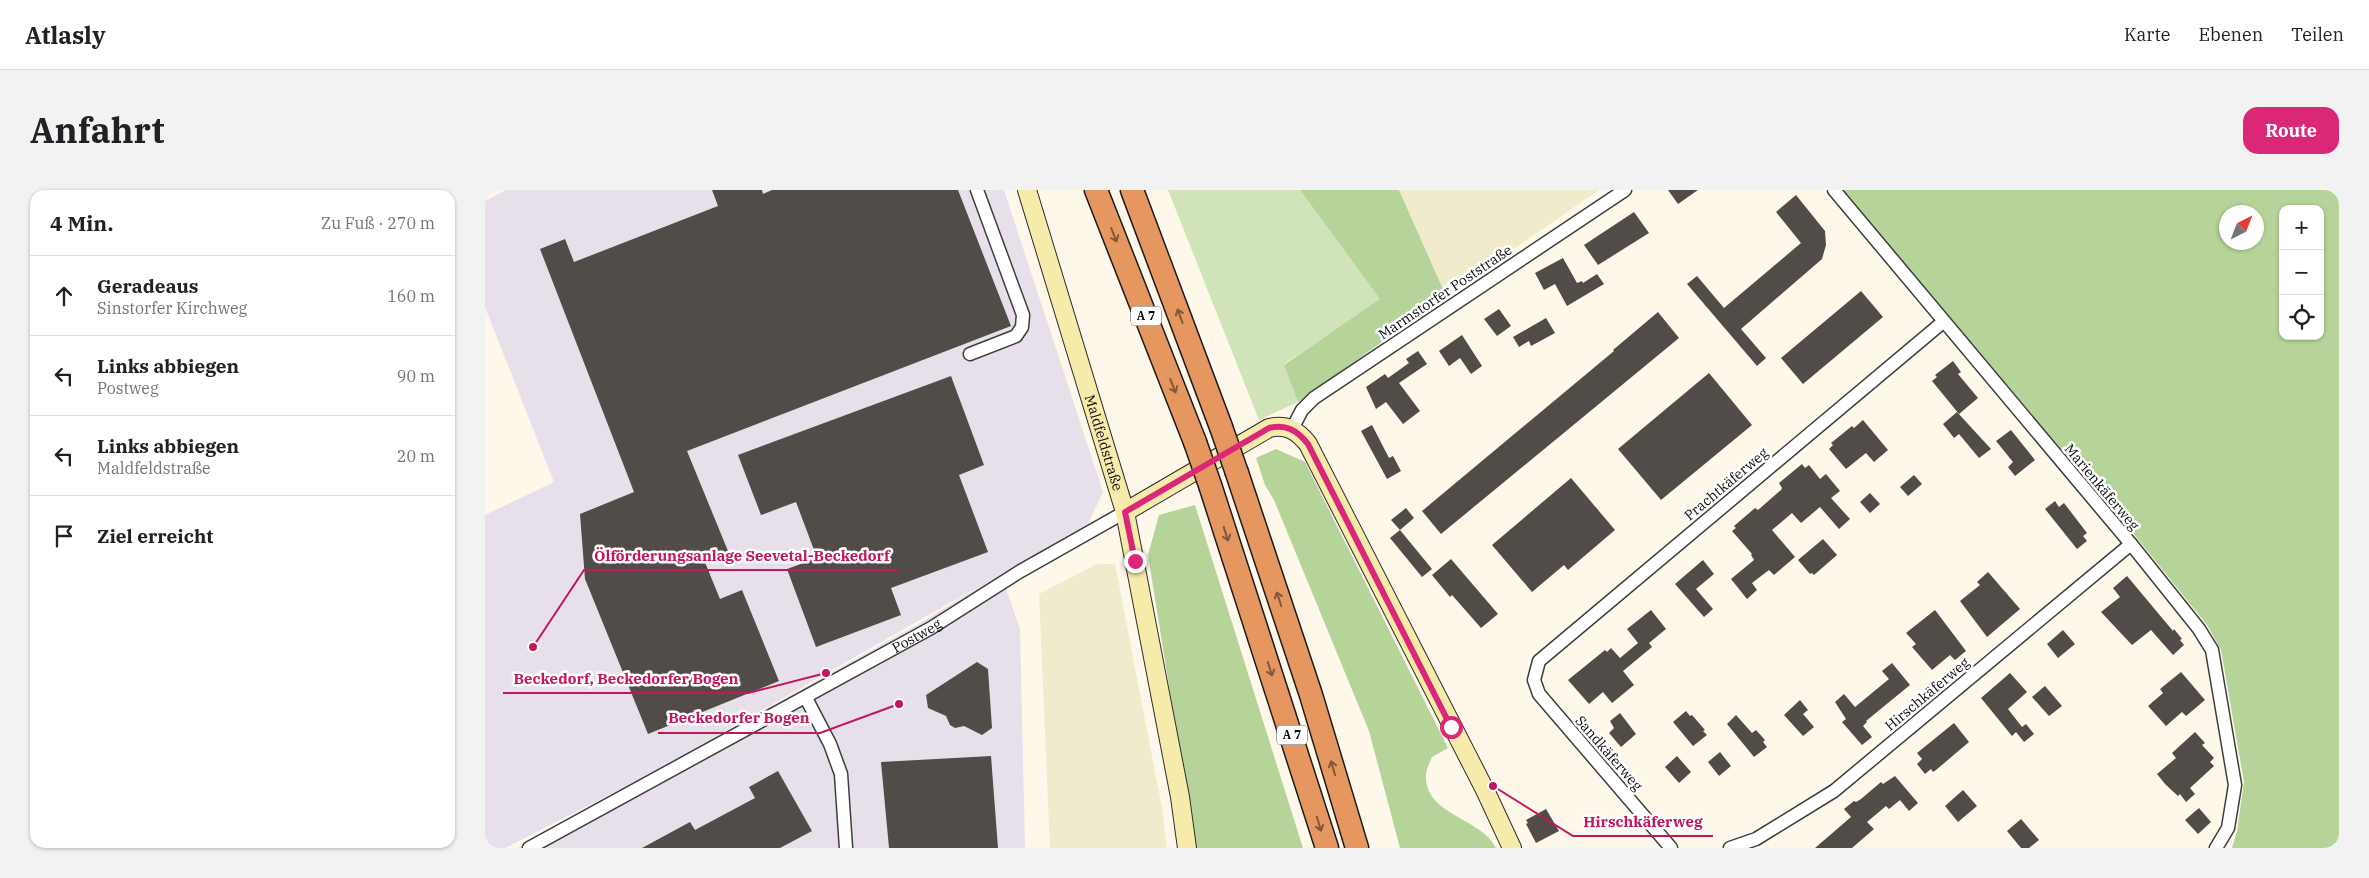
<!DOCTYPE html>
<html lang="de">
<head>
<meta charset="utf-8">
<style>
	:root { --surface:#fff; --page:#f2f2f2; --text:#202124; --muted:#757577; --line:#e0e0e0; --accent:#db2777 }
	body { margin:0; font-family:"IBM Plex Serif",serif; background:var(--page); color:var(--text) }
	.controls { position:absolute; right:15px; top:15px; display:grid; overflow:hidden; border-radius:10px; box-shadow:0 1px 4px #0004 }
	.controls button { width:45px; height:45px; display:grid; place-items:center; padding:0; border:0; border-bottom:1px solid var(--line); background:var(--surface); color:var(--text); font:25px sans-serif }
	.compass { position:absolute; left:1734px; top:15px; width:45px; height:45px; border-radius:50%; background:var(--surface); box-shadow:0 1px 4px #0004; rotate:42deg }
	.stop { position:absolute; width:15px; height:15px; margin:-11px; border:4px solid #db2777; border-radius:50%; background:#fff }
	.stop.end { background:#db2777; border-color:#fff; box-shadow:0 1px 5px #0008 }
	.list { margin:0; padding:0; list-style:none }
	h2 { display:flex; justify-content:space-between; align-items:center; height:65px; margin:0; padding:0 20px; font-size:21px }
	h2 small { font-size:16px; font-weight:400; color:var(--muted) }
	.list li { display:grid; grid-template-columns:32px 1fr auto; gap:15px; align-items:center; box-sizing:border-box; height:80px; padding:0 20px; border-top:1px solid var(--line) }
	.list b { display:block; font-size:19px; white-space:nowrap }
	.list p { margin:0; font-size:16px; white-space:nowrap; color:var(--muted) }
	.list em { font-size:16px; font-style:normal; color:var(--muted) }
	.icon { flex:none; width:28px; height:28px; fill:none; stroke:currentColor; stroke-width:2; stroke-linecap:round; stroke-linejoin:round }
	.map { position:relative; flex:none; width:1854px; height:658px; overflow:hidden; border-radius:15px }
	header { display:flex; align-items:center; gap:30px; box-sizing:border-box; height:70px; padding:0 25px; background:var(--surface); border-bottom:1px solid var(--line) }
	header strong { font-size:24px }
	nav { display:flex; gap:28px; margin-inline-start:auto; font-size:18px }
	.intro { display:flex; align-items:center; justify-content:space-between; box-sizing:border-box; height:120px; padding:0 30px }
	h1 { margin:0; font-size:35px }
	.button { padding:12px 22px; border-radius:15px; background:var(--accent); color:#fff; font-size:18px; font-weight:700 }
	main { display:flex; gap:30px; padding:0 30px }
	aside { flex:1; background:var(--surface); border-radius:15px; box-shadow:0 1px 4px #0004 }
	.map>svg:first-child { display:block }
	.industrial { fill:#e7dfe9; fill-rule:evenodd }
	.farmland { fill:#f0ebcd }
	.green { fill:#d1e3b8 }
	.forest { fill:#b6d399; fill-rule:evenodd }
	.building { fill:#524c48 }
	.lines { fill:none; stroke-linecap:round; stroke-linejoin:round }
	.street-casing { stroke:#3e3e3e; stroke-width:15 }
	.secondary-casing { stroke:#2d2d2d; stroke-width:20 }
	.highway-casing { stroke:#1c1c1c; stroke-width:25 }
	.street { stroke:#fff; stroke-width:12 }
	.secondary { stroke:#f7ebab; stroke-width:18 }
	.highway { stroke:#e6965f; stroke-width:22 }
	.highway-bridge-casing { stroke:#1c1c1c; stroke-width:25; stroke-linecap:butt }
	.highway-bridge { stroke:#e6965f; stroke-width:22 }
	.oneway { stroke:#835739 }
	.route { stroke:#db2777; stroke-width:6 }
	.labels { text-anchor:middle; stroke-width:5; stroke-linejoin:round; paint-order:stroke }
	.shield { fill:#fff; stroke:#545454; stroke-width:1 }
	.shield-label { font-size:12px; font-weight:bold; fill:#0b0b0b }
	.street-label { font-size:14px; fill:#0b0b0b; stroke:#fff }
	.leader { fill:none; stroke:#c2185b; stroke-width:2 }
	.callout-dot { fill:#c2185b; stroke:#fff; stroke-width:2 }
	.callout-label { font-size:15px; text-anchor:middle; font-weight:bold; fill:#c2185b; stroke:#fff; stroke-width:5; stroke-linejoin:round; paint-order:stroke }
</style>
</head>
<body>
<header>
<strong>Atlasly</strong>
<nav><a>Karte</a><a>Ebenen</a><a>Teilen</a></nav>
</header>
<div class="intro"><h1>Anfahrt</h1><a class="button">Route</a></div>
<main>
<aside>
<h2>4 Min.<small>Zu Fuß · 270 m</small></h2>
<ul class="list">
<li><svg class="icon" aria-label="ahead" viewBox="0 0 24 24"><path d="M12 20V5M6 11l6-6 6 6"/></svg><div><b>Geradeaus</b><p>Sinstorfer Kirchweg</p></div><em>160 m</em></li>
<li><svg class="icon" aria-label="left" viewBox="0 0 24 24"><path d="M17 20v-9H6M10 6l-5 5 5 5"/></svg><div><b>Links abbiegen</b><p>Postweg</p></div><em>90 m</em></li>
<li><svg class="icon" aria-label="left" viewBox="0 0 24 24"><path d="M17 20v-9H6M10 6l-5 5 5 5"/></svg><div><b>Links abbiegen</b><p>Maldfeldstraße</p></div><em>20 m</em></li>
<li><svg class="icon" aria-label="arrive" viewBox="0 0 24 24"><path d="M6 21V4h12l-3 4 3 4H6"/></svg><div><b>Ziel erreicht</b></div></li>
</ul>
</aside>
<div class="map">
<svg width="1854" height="658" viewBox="0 0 1854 658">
	<rect width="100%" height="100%" fill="#fdf8ea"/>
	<path class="industrial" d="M21,0H519L618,302L603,334L516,384L535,439L540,658H33L140,597L20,658H0V325L69,292L0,117V11ZM496,395L442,429L233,546V545Z"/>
	<g class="farmland">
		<path d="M914,0H1114L961,106Z"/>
		<path d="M612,374H630L677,618L682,658H565L554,404Z"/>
	</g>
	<path class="green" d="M683,0H815L896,110L799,174L813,212L774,230Z"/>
	<g class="forest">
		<path d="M815,0H914L961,106L813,212L799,175L895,109Z"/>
		<path d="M1357,0H1854V658H1747L1752,641L1759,592L1736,460L1722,435L1652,348ZM1798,19H1835V146H1798ZM1742,22H1772V52H1742Z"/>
		<path d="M791,259L820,272L963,558L947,567C945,572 941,580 941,585C939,625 997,628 1011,658H915L884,541L789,310L780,295L771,268Z"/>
		<path d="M710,315L818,658H710L663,365L674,325Z"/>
	</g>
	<g class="building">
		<path d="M227,0H277L278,4L287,0H473L526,136L202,261L243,361L219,370L235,409L257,400L294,491L163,544L100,389L95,324L149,302L55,59L80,49L89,72L233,16Z"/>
		<path d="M1183,0H1213L1193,14Z"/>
		<path d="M1311,5L1340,41L1341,55L1337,69L1256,139L1281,168L1272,176L1202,94L1212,86L1239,118L1316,53L1291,22Z"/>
		<path d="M1149,22L1164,43L1113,75L1099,55Z"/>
		<path d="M1078,68L1092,93L1097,91L1098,93L1112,84L1119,94L1082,116L1070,94L1059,100L1050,83Z"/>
		<path d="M1376,101L1398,127L1318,194L1296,168Z"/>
		<path d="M1014,119L1026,136L1012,146L999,129Z"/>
		<path d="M1173,122L1194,148L956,344L937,321L1129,161L1128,160Z"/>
		<path d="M1061,128L1070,143L1046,156L1044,151L1034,157L1028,147Z"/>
		<path d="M977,145L997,176L986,184L975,168L964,176L954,161Z"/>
		<path d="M933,161L942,174L914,193L935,221L918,234L901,212L891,219L881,197L900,184L903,188L924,173L921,169Z"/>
		<path d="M1468,171L1476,182L1473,184L1493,208L1474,224L1447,191L1452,187L1450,185Z"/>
		<path d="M1224,183L1267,235L1176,310L1133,259Z"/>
		<path d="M466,186L499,275L474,285L503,362L406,398L416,425L331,457L302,379L332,368L311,312L276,325L253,265Z"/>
		<path d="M1472,222L1506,259L1494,268L1474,244L1469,248L1458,234Z"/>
		<path d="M1378,230L1403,260L1389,272L1381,263L1361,279L1344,259L1348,255L1346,253L1367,236L1369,238Z"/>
		<path d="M887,235L904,268L908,266L916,281L902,289L876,241Z"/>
		<path d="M1526,240L1550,270L1530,286L1523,277L1528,272L1511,251Z"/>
		<path d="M1317,274L1320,278L1324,275L1335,289L1341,284L1355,301L1346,308L1365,329L1354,339L1335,317L1316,333L1307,323L1287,340L1310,367L1289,385L1284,380L1267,393L1272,400L1262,409L1246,389L1269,370L1266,365L1267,364L1247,341L1251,338L1249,336L1270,318L1273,320L1296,300L1297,298L1294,293Z"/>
		<path d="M1429,285L1437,294L1423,306L1415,297Z"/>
		<path d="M1086,288L1130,340L1083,380L1079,375L1047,402L1007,355Z"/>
		<path d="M1385,303L1395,314L1385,323L1375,312Z"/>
		<path d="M1570,311L1574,317L1579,313L1602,343L1598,346L1602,351L1592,359L1560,319Z"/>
		<path d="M921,318L929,328L915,340L906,330Z"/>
		<path d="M915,340L947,379L937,387L905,348Z"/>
		<path d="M1338,349L1352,365L1329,385L1327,383L1325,384L1313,370Z"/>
		<path d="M966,369L1013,424L996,438L967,405L965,407L947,385Z"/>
		<path d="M1218,370L1229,384L1211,399L1228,419L1219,427L1190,394Z"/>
		<path d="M1503,382L1535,419L1502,447L1475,411L1495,395L1492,392Z"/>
		<path d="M1642,386L1688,441L1689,439L1697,449L1695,450L1699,455L1688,465L1666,440L1647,455L1616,422L1635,407L1628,398Z"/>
		<path d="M1166,420L1181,439L1164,453L1167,457L1138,481L1149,495L1127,513L1118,502L1104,514L1083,490L1120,460L1122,462L1126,458L1135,468L1153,453L1142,439Z"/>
		<path d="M1450,420L1481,461L1470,470L1465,465L1447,480L1427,457L1431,454L1421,443Z"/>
		<path d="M1578,440L1590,454L1573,468L1562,454Z"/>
		<path d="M492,472L503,479L507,538L497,545L479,536L470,538L465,535L461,526L443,518L441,505Z"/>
		<path d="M1407,473L1425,495L1381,531L1382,532L1378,536L1387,547L1377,555L1357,532L1361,529L1350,512L1359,504L1370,517L1404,489L1397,481Z"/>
		<path d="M1696,482L1720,510L1701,526L1697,522L1681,536L1663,516L1678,503L1675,499Z"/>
		<path d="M1525,483L1542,502L1523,519L1537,537L1541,534L1549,544L1539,552L1531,542L1527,546L1496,508Z"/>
		<path d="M1560,496L1577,516L1564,526L1547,507Z"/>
		<path d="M1315,510L1323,520L1318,524L1329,537L1318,546L1299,525Z"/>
		<path d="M1201,521L1205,526L1207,525L1220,540L1218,541L1222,545L1208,556L1188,532Z"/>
		<path d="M1135,523L1151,544L1136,557L1124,543L1129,538L1125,531Z"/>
		<path d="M1251,525L1267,543L1271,540L1280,550L1278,552L1282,557L1269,567L1242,534Z"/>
		<path d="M1469,533L1484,552L1451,580L1448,582L1446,579L1440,584L1432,574L1437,569L1432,563Z"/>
		<path d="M1710,542L1720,553L1717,555L1729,568L1725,572L1729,576L1705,598L1710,604L1701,612L1695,604L1693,606L1680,594L1672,584L1691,568L1687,563Z"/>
		<path d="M1235,562L1246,576L1234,586L1223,572Z"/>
		<path d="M506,566L513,658H404L396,572Z"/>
		<path d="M1192,566L1206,582L1194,593L1180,577Z"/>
		<path d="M293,581L327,641L295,658H157L205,632L210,640L270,608L264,597Z"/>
		<path d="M1410,586L1433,613L1424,621L1415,610L1404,619L1401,616L1382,632L1389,639L1367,658H1330L1366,627L1359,619L1369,611L1371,612L1376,609L1396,592L1398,594Z"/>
		<path d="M1478,600L1492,616L1473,632L1460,616Z"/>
		<path d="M1714,618L1726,632L1713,644L1700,630Z"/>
		<path d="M1061,619L1074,641L1051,653L1041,634L1043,633L1041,630Z"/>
		<path d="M1536,629L1554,650L1544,658H1536L1522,641Z"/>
	</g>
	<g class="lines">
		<g class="street-casing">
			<g id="street">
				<path d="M1349,0L1646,354L1714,439L1727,460L1750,595L1743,638L1731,658"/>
				<path d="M485,164L531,146L537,137L538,125L492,0"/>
				<path d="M807,239L817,220L829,208L1140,0"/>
				<path d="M321,508L345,554L356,584L361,658"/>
				<path id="s1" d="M44,658L446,438L534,382L640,322"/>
				<path d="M1186,658L1054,504L1049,490L1054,471L1458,132"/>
				<path d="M1245,658L1271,649L1349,601L1646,354"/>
			</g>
		</g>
		<g class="secondary-casing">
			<g id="secondary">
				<path id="s2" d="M542,0L640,322L695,607L702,658"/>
				<path d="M640,322L784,238C801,234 812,240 823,254L1000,600L1027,658"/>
			</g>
		</g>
		<g class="highway-casing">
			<g id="highway">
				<path d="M611,0L710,252"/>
				<path d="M647,0L736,237"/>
				<path d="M752,283L826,505L872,658"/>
				<path d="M726,298L842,658"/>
			</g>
		</g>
		<use href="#street" class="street"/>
		<use href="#secondary" class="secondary"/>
		<use href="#highway" class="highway"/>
		<g class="highway-bridge-casing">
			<g id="highway-bridge">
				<path d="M736,237L752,283"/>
				<path d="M710,252L726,298"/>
			</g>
		</g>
		<use href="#highway-bridge" class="highway-bridge"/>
	</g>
	<defs><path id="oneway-shaft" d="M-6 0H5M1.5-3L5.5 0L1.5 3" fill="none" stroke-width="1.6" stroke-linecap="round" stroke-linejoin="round" transform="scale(1.25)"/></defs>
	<g class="oneway">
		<use href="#oneway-shaft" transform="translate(629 45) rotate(68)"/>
		<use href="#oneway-shaft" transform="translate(695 126) rotate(-110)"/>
		<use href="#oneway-shaft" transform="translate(688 196) rotate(68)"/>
		<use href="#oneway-shaft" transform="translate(741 344) rotate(72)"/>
		<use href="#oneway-shaft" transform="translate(794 409) rotate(-108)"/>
		<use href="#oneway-shaft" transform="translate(785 479) rotate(72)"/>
		<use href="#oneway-shaft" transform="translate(848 578) rotate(-107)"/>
		<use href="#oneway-shaft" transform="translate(834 634) rotate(73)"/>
	</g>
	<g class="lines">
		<path class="route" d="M650,371L640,322L784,238C801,234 812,240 823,254L966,537"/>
	</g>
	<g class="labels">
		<g class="shield">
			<rect x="646" y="116.5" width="30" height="19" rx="4"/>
			<rect x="792" y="535.5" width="30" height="19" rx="4"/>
		</g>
		<g class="shield-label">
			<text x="661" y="130">A 7</text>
			<text x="807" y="549">A 7</text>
		</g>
		<g class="street-label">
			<text transform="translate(960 102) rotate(-34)" y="5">Marmstorfer Poststraße</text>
			<text dy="5" stroke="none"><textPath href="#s2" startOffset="264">Maldfeldstraße</textPath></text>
			<text transform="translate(1241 294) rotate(-40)" y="5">Prachtkäferweg</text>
			<text transform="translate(1617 297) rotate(50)" y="5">Marienkäferweg</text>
			<text dy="5" stroke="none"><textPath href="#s1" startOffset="442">Postweg</textPath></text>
			<text transform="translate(1442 504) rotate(-40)" y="5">Hirschkäferweg</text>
			<text transform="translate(1124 563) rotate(49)" y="5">Sandkäferweg</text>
		</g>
	</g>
	<path class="leader" d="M48 457L99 380H415M341 483L263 503H18M414 514L335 543H173M1008 596L1088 646H1228"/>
	<g class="callout-dot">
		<circle cx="48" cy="457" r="5"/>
		<circle cx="341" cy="483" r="5"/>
		<circle cx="414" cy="514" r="5"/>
		<circle cx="1008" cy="596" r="5"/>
	</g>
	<g class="callout-label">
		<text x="257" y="371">Ölförderungsanlage Seevetal-Beckedorf</text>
		<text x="141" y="494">Beckedorf, Beckedorfer Bogen</text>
		<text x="254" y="533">Beckedorfer Bogen</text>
		<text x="1158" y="637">Hirschkäferweg</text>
	</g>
</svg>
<div class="controls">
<button>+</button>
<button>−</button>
<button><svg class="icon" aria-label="locate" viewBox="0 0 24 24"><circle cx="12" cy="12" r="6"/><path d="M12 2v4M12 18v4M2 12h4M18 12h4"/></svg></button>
</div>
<svg class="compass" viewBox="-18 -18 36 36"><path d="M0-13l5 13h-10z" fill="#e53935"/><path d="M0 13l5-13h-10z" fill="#757577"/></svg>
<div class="stop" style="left:966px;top:537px"></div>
<div class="stop end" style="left:650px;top:371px"></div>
</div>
</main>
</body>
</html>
